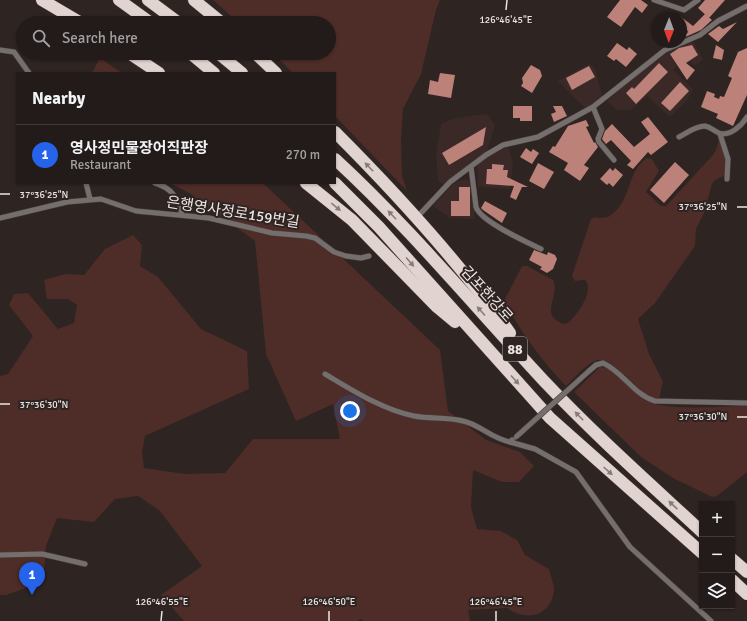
<!DOCTYPE html>
<html lang="en">
<head>
<meta charset="utf-8">
<style>
	:root { --surface:#221b1a; --page:#2e2827; --text:#f1f3f6; --muted:#a2a1a2; --line:#3f3939; --accent:#2563eb }
	body { margin:0; font-family:Signika,"Noto Sans KR",sans-serif; background:var(--page); color:var(--text) }
	.controls { position:absolute; right:12px; bottom:12px; display:grid; overflow:hidden; border-radius:0px; box-shadow:0 1px 3px #0004 }
	.controls button { width:36px; height:36px; display:grid; place-items:center; padding:0; border:0; border-bottom:1px solid var(--line); background:var(--surface); color:var(--text); font:20px sans-serif }
	.compass { position:absolute; left:651px; top:12px; width:36px; height:36px; border-radius:50%; background:var(--surface); box-shadow:0 1px 3px #0004; rotate:181deg }
	.you { position:absolute; left:350px; top:411px; width:14px; height:14px; margin:-10px; border:3px solid #fff; border-radius:50%; background:#1a73e8; box-shadow:0 0 0 6px #1a73e833 }
	.badge { display:grid; place-items:center; width:26px; height:26px; border-radius:50%; background:var(--accent); color:#fff; font-size:13px; font-weight:700 }
	.pin { position:absolute; translate:-50% -33px; filter:drop-shadow(0 1px 2px #0008) }
	.pin::after { content:''; position:absolute; top:21px; width:14px; height:12px; background:inherit; clip-path:polygon(0 0,100% 0,50% 100%) }
	.list { margin:0; padding:0; list-style:none }
	h2 { display:flex; justify-content:space-between; align-items:center; height:52px; margin:0; padding:0 16px; font-size:17px }
	h2 small { font-size:13px; font-weight:400; color:var(--muted) }
	.list li { display:grid; grid-template-columns:26px 1fr auto; gap:12px; align-items:center; box-sizing:border-box; height:60px; padding:0 16px; border-top:1px solid var(--line) }
	.list b { display:block; font-size:15px; white-space:nowrap }
	.list p { margin:0; font-size:13px; white-space:nowrap; color:var(--muted) }
	.list em { font-size:13px; font-style:normal; color:var(--muted) }
	.icon { flex:none; width:22px; height:22px; fill:none; stroke:currentColor; stroke-width:2; stroke-linecap:round; stroke-linejoin:round }
	.map { position:relative; flex:none; width:747px; height:621px; overflow:hidden }
	.search { position:absolute; background:var(--surface); box-shadow:0 1px 3px #0004; left:16px; top:16px; width:320px; height:44px; display:flex; align-items:center; gap:10px; box-sizing:border-box; padding:0 14px; border-radius:22px; color:var(--muted); font-size:15px }
	.panel { position:absolute; background:var(--surface); box-shadow:0 1px 3px #0004; left:16px; top:72px; width:320px; height:112px; border-radius:0px }
	.map>svg:first-child { display:block }
	.built { fill:#3b2927 }
	.green { fill:#4e2c27 }
	.building { fill:#bc8178 }
	.lines { fill:none; stroke-linecap:round; stroke-linejoin:round }
	.lane-casing { stroke:#493f3d; stroke-width:6 }
	.highway-casing { stroke:#493f3d; stroke-width:13 }
	.lane { stroke:#746e6d; stroke-width:5 }
	.highway { stroke:#e1d3d0; stroke-width:12 }
	.lane-bridge-casing { stroke:#493f3d; stroke-width:6; stroke-linecap:butt }
	.lane-bridge { stroke:#746e6d; stroke-width:5 }
	.oneway { fill:#887c79 }
	.ticks { fill:none; stroke:#ede5e4; stroke-width:1.5 }
	.labels { text-anchor:middle; stroke-width:4; stroke-linejoin:round; paint-order:stroke }
	.shield { fill:#2e2422; stroke:#b4abaa; stroke-width:1 }
	.shield-label { font-size:14px; font-weight:bold; fill:#ede5e4 }
	.street-label { font-size:15px; fill:#ede5e4; stroke:#2e2422 }
	.ticks-label { font-size:10px; text-anchor:middle; fill:#ede5e4; stroke:#2e2422; stroke-width:4; stroke-linejoin:round; paint-order:stroke }
</style>
</head>
<body>
<div class="map">
<svg width="747" height="621" viewBox="0 0 747 621">
	<rect width="100%" height="100%" fill="#2e2422"/>
	<g class="built">
		<path d="M693,41L703,59L696,66L685,58L673,70L693,89L688,99L670,117L647,96L631,110H617L607,101L630,80L670,51Z"/>
		<path d="M589,64L593,66L596,72L603,99L586,109L558,81Z"/>
		<path d="M484,114L489,116L495,125L487,152L443,184L438,181L436,154L441,124L455,118Z"/>
		<path d="M508,146L513,162L510,189L478,187L477,165L492,154Z"/>
		<path d="M466,179L471,183L475,219L450,218L433,206L451,186L458,181Z"/>
	</g>
	<g class="green">
		<path d="M213,0H440L436,10L421,74L403,109L401,140L402,176L407,191L335,116V73H293L272,53H329V23H239Z"/>
		<path d="M100,58L122,73H92Z"/>
		<path d="M719,139L725,157L726,175L715,180L712,184L704,213L696,229L695,246L655,303L638,319L649,354L663,382L659,399C654,398 649,396 645,393C634,386 610,356 597,360C585,364 575,378 566,386C541,360 521,332 504,301L521,268L523,266H527L553,280C560,295 543,310 556,320C560,323 563,324 568,323C577,315 595,291 585,280L575,281L572,276L591,219C598,215 603,221 611,215C632,200 627,170 647,158L652,159L659,171L646,192L661,206H666L712,156L716,150Z"/>
		<path d="M170,183H263L440,350L448,411L486,440L520,452L534,466L519,482H502L473,470L471,507L477,529L501,531L517,540L525,555L549,569C550,575 555,585 554,591C550,618 525,621 507,608L468,610L470,621H364L361,619L357,621H184L161,595L202,566L159,510L138,496L115,499L94,522L57,518L46,546L43,582L6,595H0V376L8,374L33,336L9,305L14,294L28,293L58,329L74,323L77,305L68,299H47L44,280L65,274L84,275L105,249L133,235L142,245L140,266L158,277L201,329L247,351L249,389L145,436L142,452L144,468L185,474L225,473L253,439H340L333,404L296,421L266,354L255,241L191,194Z"/>
		<path d="M600,367C616,366 633,396 649,402C673,411 720,406 747,406V472L717,496L712,497L673,478L641,457L574,392Z"/>
	</g>
	<g class="building">
		<path d="M620,0H641L648,5L642,13L635,7L621,27L607,17Z"/>
		<path d="M705,0H725L709,18L698,8Z"/>
		<path d="M705,14L712,20L701,30L683,38L688,32L680,16L693,26Z"/>
		<path d="M737,22L718,42L708,34L719,26L723,29Z"/>
		<path d="M617,43L627,50L629,47L637,54L626,67L616,59L614,61L607,56Z"/>
		<path d="M692,45L698,55L686,63L695,70L687,80L670,54L679,48Z"/>
		<path d="M716,45L724,50L722,60L713,58Z"/>
		<path d="M747,48V95L733,126L716,118L718,114L701,107L707,91L715,94L714,97L719,99L720,96L724,97L732,78L728,76L738,52Z"/>
		<path d="M659,63L668,72L636,104L626,93L632,87L634,89Z"/>
		<path d="M531,65L540,70L542,76L532,93L521,86L523,83L522,78Z"/>
		<path d="M589,66L595,77L572,90L566,78Z"/>
		<path d="M440,73L455,75L451,98L428,94L430,80L438,82Z"/>
		<path d="M680,82L689,91L670,111L661,103Z"/>
		<path d="M513,106H532V121H520V118H513Z"/>
		<path d="M553,106H562L567,116L554,122L551,114L556,112Z"/>
		<path d="M648,117L668,142L651,155L648,152L633,169L627,165L631,161L611,140L606,144L602,139L605,131L612,124L634,147L650,134L641,122Z"/>
		<path d="M586,120L589,126L586,127L594,143L595,142L598,147L584,165L589,168L580,181L564,170L568,163L549,152L553,146L555,147L568,126Z"/>
		<path d="M486,127L483,145L449,165L442,153Z"/>
		<path d="M526,148L531,152L533,149L539,153L532,164L520,157Z"/>
		<path d="M675,162L689,175L664,203L650,190Z"/>
		<path d="M538,163L554,172L544,189L529,181Z"/>
		<path d="M492,164L504,165L503,170H508L507,177L528,187H522L516,200L510,197L514,186L486,184L487,169H492Z"/>
		<path d="M610,168L613,171L615,168L623,175L613,187L609,183L607,185L600,179Z"/>
		<path d="M459,187H470V216H451V201H459Z"/>
		<path d="M485,201L507,213L502,223L483,210L481,208Z"/>
		<path d="M534,250L547,255L548,252L555,255L557,259L553,269L547,273L540,269L542,267L529,260Z"/>
	</g>
	<g class="lines">
		<g class="lane-casing">
			<g id="lane">
				<path d="M654,0L684,10L698,0"/>
				<path d="M0,50L14,52L29,73"/>
				<path d="M593,107L602,129L598,139L599,142L614,160"/>
				<path d="M720,134L728,159L727,179"/>
				<path d="M679,137C687,133 695,126 705,126C711,127 714,131 719,133C730,137 742,125 747,117"/>
				<path d="M471,167L476,207C481,222 527,242 541,249"/>
				<path d="M86,183L90,199"/>
				<path d="M155,183C172,188 178,198 182,215"/>
				<path d="M421,213L450,182L486,155L503,145L538,137L593,107L665,50L700,35L718,21L747,6"/>
				<path d="M0,218L67,202L101,199L136,211L209,218L272,233L306,236L315,238L334,252L346,256L361,258L369,256"/>
				<path d="M589,371L596,365L603,363C623,372 634,395 655,401L747,403"/>
				<path d="M325,374C352,390 383,410 414,416C430,419 447,417 463,421C481,425 490,438 510,442L512,440"/>
				<path d="M510,442L535,449L576,472L630,547L711,621"/>
				<path d="M0,555L42,554L85,564"/>
			</g>
		</g>
		<g class="highway-casing">
			<g id="highway">
				<path d="M42,0L81,23"/>
				<path d="M119,0L151,23"/>
				<path d="M148,0L179,23"/>
				<path d="M194,0L222,23"/>
				<path d="M129,53L159,73"/>
				<path d="M190,53L214,73"/>
				<path d="M218,53L242,73"/>
				<path d="M255,53L276,73"/>
				<path d="M335,132C398,195 458,261 510,333"/>
				<path d="M335,159C410,228 475,307 544,381C594,434 648,482 702,532"/>
				<path d="M306,183L352,220L437,307L455,322"/>
				<path d="M335,183L379,227L550,418L702,553"/>
				<path d="M732,559L747,572"/>
				<path d="M732,580L747,594"/>
			</g>
		</g>
		<use href="#lane" class="lane"/>
		<use href="#highway" class="highway"/>
		<g class="lane-bridge-casing">
			<path id="lane-bridge" d="M516,437L589,371"/>
		</g>
		<use href="#lane-bridge" class="lane-bridge"/>
	</g>
	<defs><path id="oneway-solid" d="M-6-.8H1V-3.2L6.5 0L1 3.2V.8H-6Z"/></defs>
	<g class="oneway">
		<use href="#oneway-solid" transform="translate(369 167) rotate(-134)"/>
		<use href="#oneway-solid" transform="translate(336 207) rotate(39)"/>
		<use href="#oneway-solid" transform="translate(392 215) rotate(-134)"/>
		<use href="#oneway-solid" transform="translate(410 262) rotate(49)"/>
		<use href="#oneway-solid" transform="translate(481 311) rotate(-132)"/>
		<use href="#oneway-solid" transform="translate(515 380) rotate(48)"/>
		<use href="#oneway-solid" transform="translate(579 416) rotate(-134)"/>
		<use href="#oneway-solid" transform="translate(608 471) rotate(42)"/>
		<use href="#oneway-solid" transform="translate(673 505) rotate(-137)"/>
	</g>
	<path class="ticks" d="M506,10L507,0M0,194H10M737,207H747M0,404H10M737,417H747M161,621L162,611M329,621V611M496,621V611"/>
	<g class="labels">
		<rect class="shield" x="503" y="337" width="24" height="24" rx="3"/>
		<g class="shield-label">
			<text x="515" y="354">88</text>
		</g>
		<g class="street-label">
			<text transform="translate(233 212) rotate(9)" y="5">은행영사정로159번길</text>
			<text transform="translate(487 294) rotate(48)" y="5">김포한강로</text>
		</g>
	</g>
	<g class="ticks-label">
		<text x="506" y="23">126°46'45"E</text>
		<text x="44" y="198">37°36'25"N</text>
		<text x="703" y="210">37°36'25"N</text>
		<text x="44" y="408">37°36'30"N</text>
		<text x="703" y="420">37°36'30"N</text>
		<text x="162" y="605">126°46'55"E</text>
		<text x="329" y="605">126°46'50"E</text>
		<text x="496" y="605">126°46'45"E</text>
	</g>
</svg>
<div class="controls">
<button>+</button>
<button>−</button>
<button><svg class="icon" aria-label="layers" viewBox="0 0 24 24"><path d="M12 4l9 5-9 5-9-5zM3 14l9 5 9-5"/></svg></button>
</div>
<svg class="compass" viewBox="-18 -18 36 36"><path d="M0-13l5 13h-10z" fill="#e53935"/><path d="M0 13l5-13h-10z" fill="#a2a1a2"/></svg>
<div class="you"></div>
<div class="pin badge" style="left:32px;top:595px">1</div>
<div class="search"><svg class="icon" aria-label="search" viewBox="0 0 24 24"><circle cx="10" cy="10" r="6"/><path d="M15 15l6 6"/></svg>Search here</div>
<section class="panel">
<h2>Nearby<small></small></h2>
<ul class="list">
<li><span class="badge">1</span><div><b>영사정민물장어직판장</b><p>Restaurant</p></div><em>270 m</em></li>
</ul>
</section>
</div>
</body>
</html>
